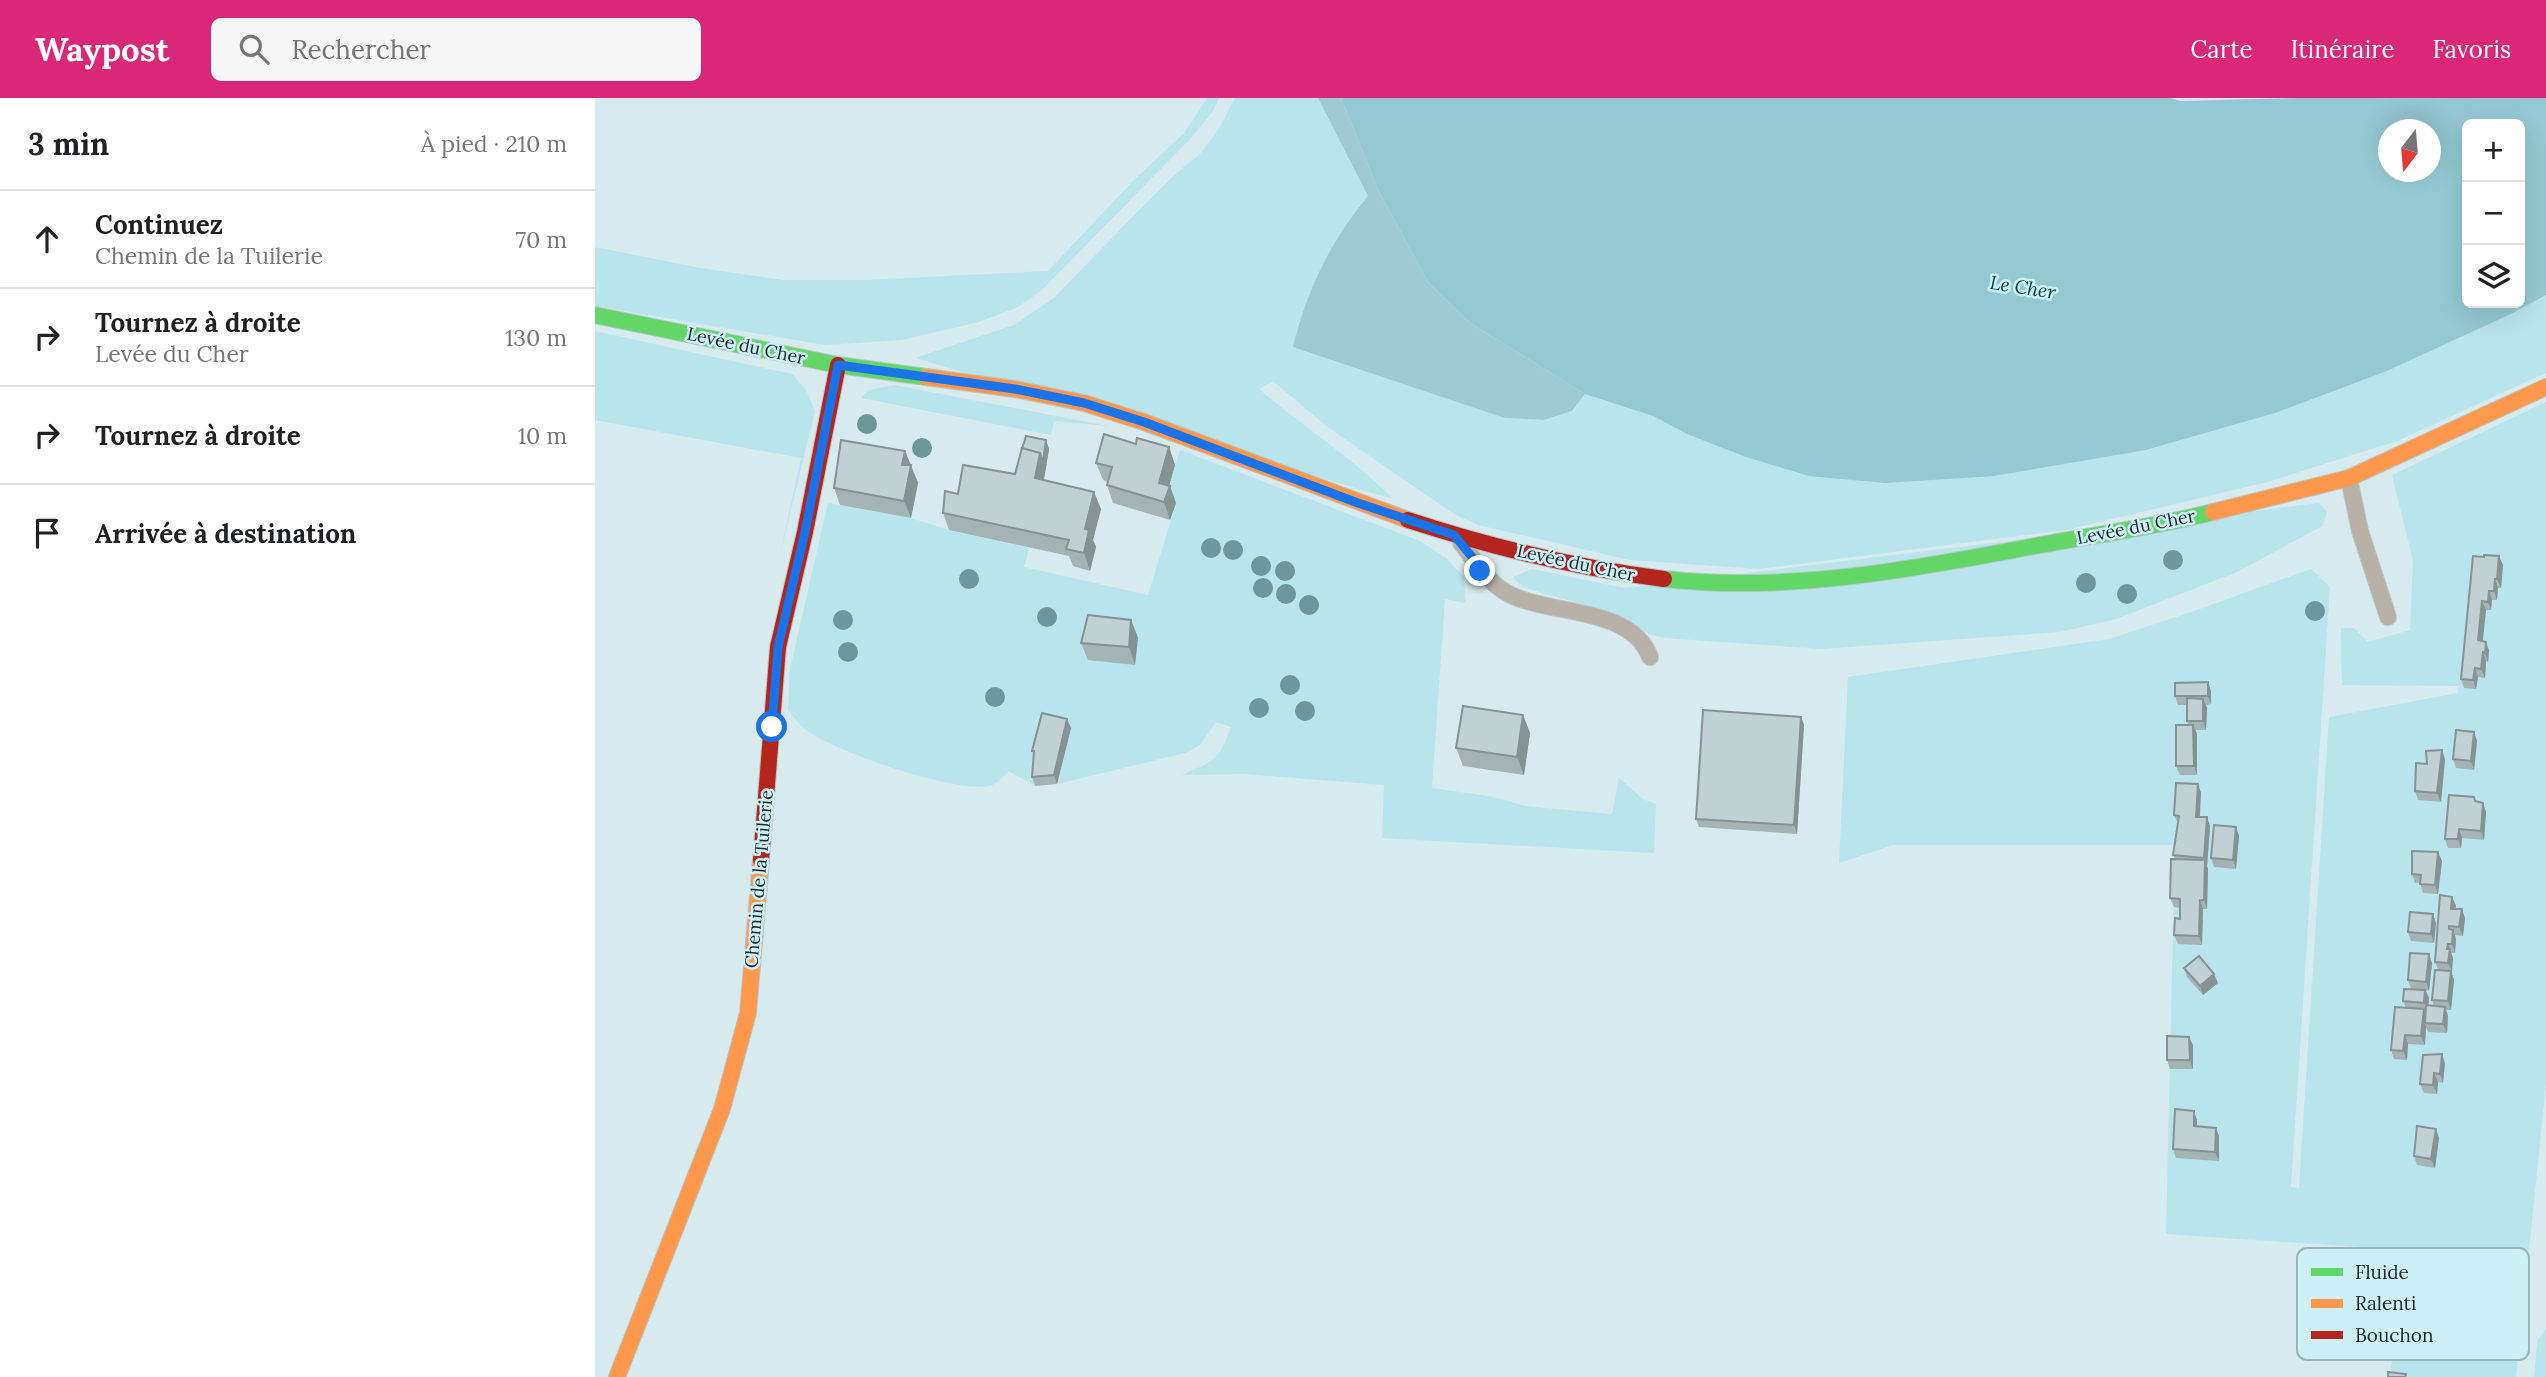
<!DOCTYPE html>
<html lang="fr">
<head>
<meta charset="utf-8">
<style>
	:root { --surface:#fff; --page:#f6f6f6; --text:#202124; --muted:#757577; --line:#e0e0e0; --accent:#db2777 }
	body { margin:0; font-family:Lora,serif; background:var(--page); color:var(--text) }
	.controls { position:absolute; right:21px; top:21px; display:grid; overflow:hidden; border-radius:10px; box-shadow:0 7px 28px #0002 }
	.controls button { width:63px; height:63px; display:grid; place-items:center; padding:0; border:0; border-bottom:2px solid var(--line); background:var(--surface); color:var(--text); font:35px sans-serif }
	.compass { position:absolute; left:1783px; top:21px; width:63px; height:63px; border-radius:50%; background:var(--surface); box-shadow:0 7px 28px #0002; rotate:196deg }
	.stop { position:absolute; width:21px; height:21px; margin:-16px; border:5px solid #1a73e8; border-radius:50%; background:#fff }
	.stop.end { background:#1a73e8; border-color:#fff; box-shadow:0 2px 7px #0008 }
	.list { margin:0; padding:0; list-style:none }
	h2 { display:flex; justify-content:space-between; align-items:center; height:91px; margin:0; padding:0 28px; font-size:30px }
	h2 small { font-size:23px; font-weight:400; color:var(--muted) }
	.list li { display:grid; grid-template-columns:46px 1fr auto; gap:21px; align-items:center; box-sizing:border-box; height:98px; padding:0 28px; border-top:2px solid var(--line) }
	.list b { display:block; font-size:26px; white-space:nowrap }
	.list p { margin:0; font-size:23px; white-space:nowrap; color:var(--muted) }
	.list em { font-size:23px; font-style:normal; color:var(--muted) }
	.icon { flex:none; width:38px; height:38px; fill:none; stroke:currentColor; stroke-width:2; stroke-linecap:round; stroke-linejoin:round }
	.map { position:relative; flex:none; width:1951px; height:1279px; overflow:hidden }
	header { display:flex; align-items:center; gap:42px; box-sizing:border-box; height:98px; padding:0 35px; background:var(--accent); color:#fff }
	header strong { font-size:33px }
	nav { display:flex; gap:38px; margin-inline-start:auto; font-size:24px }
	.search { width:490px; height:63px; background:var(--page); display:flex; align-items:center; gap:18px; box-sizing:border-box; padding:0 24px; border-radius:10px; color:var(--muted); font-size:26px }
	main { display:flex }
	aside { flex:1; background:var(--surface) }
	.map>svg:first-child { display:block }
	.green { fill:#b8e4ec }
	.forest { fill:#9dcad2 }
	.water { fill:#94c8d2; fill-rule:evenodd }
	.lines { fill:none; stroke-linecap:round; stroke-linejoin:round }
	.lane-casing { stroke:#b7c6c9; stroke-width:18 }
	.fast-casing { stroke:#b7c6c9; stroke-width:18 }
	.slow-casing { stroke:#b7c6c9; stroke-width:18 }
	.jam-casing { stroke:#b7c6c9; stroke-width:18 }
	.lane { stroke:#b6b0a6; stroke-width:16 }
	.fast { stroke:#63d668; stroke-width:16 }
	.slow { stroke:#ff974d; stroke-width:16 }
	.jam { stroke:#b3261e; stroke-width:16 }
	.tree { fill:#6d969d }
	.wall { fill:#a5b3b5 }
	.shaded-wall { fill:#869294 }
	.building { fill:#c0d0d3; stroke:#869294; stroke-width:2 }
	.route { stroke:#1a73e8; stroke-width:9 }
	.labels { text-anchor:middle; stroke-width:5; stroke-linejoin:round; paint-order:stroke }
	.street-label { font-size:18px; fill:#1c2a2c; stroke:#cdf0f7 }
	.water-label { font-size:19px; font-style:italic; fill:#003f48; stroke:#cdf0f7 }
	.key { fill:#cdf0f7; stroke:#98b5ba; stroke-width:2 }
	.key-label { font-size:19px; fill:#1c2a2c }
</style>
</head>
<body>
<header>
<strong>Waypost</strong>
<div class="search"><svg class="icon" aria-label="search" viewBox="0 0 24 24"><circle cx="10" cy="10" r="6"/><path d="M15 15l6 6"/></svg>Rechercher</div>
<nav><a>Carte</a><a>Itinéraire</a><a>Favoris</a></nav>
</header>
<main>
<aside>
<h2>3 min<small>À pied · 210 m</small></h2>
<ul class="list">
<li><svg class="icon" aria-label="ahead" viewBox="0 0 24 24"><path d="M12 20V5M6 11l6-6 6 6"/></svg><div><b>Continuez</b><p>Chemin de la Tuilerie</p></div><em>70 m</em></li>
<li><svg class="icon" aria-label="right" viewBox="0 0 24 24"><path d="M7 20v-9h11M14 6l5 5-5 5"/></svg><div><b>Tournez à droite</b><p>Levée du Cher</p></div><em>130 m</em></li>
<li><svg class="icon" aria-label="right" viewBox="0 0 24 24"><path d="M7 20v-9h11M14 6l5 5-5 5"/></svg><div><b>Tournez à droite</b></div><em>10 m</em></li>
<li><svg class="icon" aria-label="arrive" viewBox="0 0 24 24"><path d="M6 21V4h12l-3 4 3 4H6"/></svg><div><b>Arrivée à destination</b></div></li>
</ul>
</aside>
<div class="map">
<svg width="1951" height="1279" viewBox="0 0 1951 1279">
	<rect width="100%" height="100%" fill="#d7eaed"/>
	<g class="green">
		<path d="M612,0H624L618,13L595,41L447,192L423,209L384,224L307,242L230,247L0,208V149L105,170L188,182H271L453,173L539,82L590,34Z"/>
		<path d="M640,0H723L773,98L764,109L910,320L949,322L977,313L990,296L1058,318L1092,336L1148,358L1399,378L1551,352L1680,315L1792,273L1918,215L1951,197V275L1802,343L1672,384L1471,432L1163,471L1035,462L883,427L859,416L734,330L678,283L664,291C709,330 757,359 798,401L320,260L419,227L459,200L549,107L585,72L605,56L625,29Z"/>
		<path d="M0,233L197,276L211,292L220,313L184,461L206,360L0,322Z"/>
		<path d="M299,287L514,328L459,323L456,337L266,300L274,292Z"/>
		<path d="M1951,304V986L1921,1279H1795L1811,1152L1571,1136L1580,747H1298L1244,765L1253,579L1514,541L1599,513L1716,471L1735,489L1696,1089L1704,1090L1734,619L1863,595L1864,588L1747,587L1746,530H1759L1773,544L1815,532L1818,463L1797,377Z"/>
		<path d="M585,352L825,443L851,460L869,479L871,505L850,501L837,690L899,699L930,708L1017,716L1024,680L1048,701L1061,706L1059,755L787,740L789,687L650,676L587,677C619,663 624,663 636,629L621,624L605,647L590,655L462,686L475,630L443,662L440,688L414,673C409,678 404,684 397,687C367,698 238,653 211,632C204,627 199,619 193,612L195,571L233,405L316,420L354,432L434,450L429,469L553,497L581,406L570,402Z"/>
		<path d="M1724,405L1732,414L1727,428L1642,474L1521,521L1465,534L1226,551L1070,540L1054,536L1021,516L927,489L918,479L937,471L1029,490Z"/>
		<path d="M1951,1231V1279H1939L1942,1243Z"/>
	</g>
	<path class="forest" d="M723,0H746L783,92L833,184L875,225L990,296L977,313L949,322L910,320L698,249C712,192 735,144 773,98Z"/>
	<path class="water" d="M746,0H1575L1586,3L1703,0H1951V197L1918,215L1792,273L1680,315L1551,352L1399,378L1290,385L1214,378L1148,358L1092,336L1058,318L990,296L875,225L833,184L783,92ZM1872,26H1925V205H1872ZM1794,32H1836V74H1794Z"/>
	<g class="lines">
		<g class="lane-casing">
			<g id="lane">
				<path d="M1754,380L1765,433L1793,519"/>
				<path d="M866,445C882,465 893,487 918,498C959,517 1036,509 1055,559"/>
			</g>
		</g>
		<g class="fast-casing">
			<g id="fast">
				<path d="M0,217L243,267L331,279"/>
				<path d="M1069,481C1192,495 1320,471 1440,448C1499,437 1560,429 1618,414"/>
			</g>
		</g>
		<g class="slow-casing">
			<g id="slow">
				<path d="M331,279L420,291L489,305L549,324L813,422"/>
				<path d="M1618,414L1754,380L1951,289"/>
				<path d="M22,1279L127,1011L153,915L166,762"/>
			</g>
		</g>
		<g class="jam-casing">
			<g id="jam">
				<path d="M813,422C896,449 981,470 1069,481"/>
				<path d="M166,762L183,549L210,434L243,267"/>
			</g>
		</g>
		<use href="#lane" class="lane"/>
		<use href="#fast" class="fast"/>
		<use href="#slow" class="slow"/>
		<use href="#jam" class="jam"/>
	</g>
	<g class="tree">
		<circle cx="272" cy="326" r="10"/>
		<circle cx="327" cy="350" r="10"/>
		<circle cx="616" cy="450" r="10"/>
		<circle cx="638" cy="452" r="10"/>
		<circle cx="1578" cy="462" r="10"/>
		<circle cx="666" cy="468" r="10"/>
		<circle cx="690" cy="473" r="10"/>
		<circle cx="374" cy="481" r="10"/>
		<circle cx="1491" cy="485" r="10"/>
		<circle cx="668" cy="490" r="10"/>
		<circle cx="691" cy="496" r="10"/>
		<circle cx="1532" cy="496" r="10"/>
		<circle cx="714" cy="507" r="10"/>
		<circle cx="1720" cy="513" r="10"/>
		<circle cx="452" cy="519" r="10"/>
		<circle cx="248" cy="522" r="10"/>
		<circle cx="253" cy="554" r="10"/>
		<circle cx="695" cy="587" r="10"/>
		<circle cx="400" cy="599" r="10"/>
		<circle cx="664" cy="610" r="10"/>
		<circle cx="710" cy="613" r="10"/>
	</g>
	<g class="wall">
		<path d="M451,342L454,351L449,382L506,411L498,442L501,449L495,473L478,468L474,458L354,432L348,415L363,396L420,376Z"/>
		<path d="M541,346L574,349L580,367L574,388L581,405L575,422L518,405L512,387L513,384L508,382L501,365Z"/>
		<path d="M310,353L323,385L316,420L245,407L239,390Z"/>
		<path d="M1878,458L1908,467L1906,490H1903L1902,502H1897L1896,512H1891L1887,543L1894,552L1893,564L1891,563L1890,580L1883,579L1881,591L1869,590L1866,581Z"/>
		<path d="M536,522L543,540L540,567L493,562L486,545Z"/>
		<path d="M1616,593V606L1611,607L1612,610L1611,632H1600L1602,636V677H1585L1581,668L1593,627L1592,623V607H1583L1580,598Z"/>
		<path d="M928,617L935,635L929,677L868,668L861,650Z"/>
		<path d="M1206,619L1209,627L1202,736L1104,729L1101,721Z"/>
		<path d="M476,630L462,686L440,688L437,679L439,657L437,653Z"/>
		<path d="M1879,634L1882,643L1879,672L1861,670L1858,661Z"/>
		<path d="M1850,661L1846,704L1823,702L1820,693L1832,666Z"/>
		<path d="M1603,686L1606,695L1605,719L1615,728L1612,769L1613,771L1612,811H1608L1607,847L1583,846L1579,837L1585,821V810L1579,809L1575,800L1580,761L1578,757L1583,726L1579,717Z"/>
		<path d="M1881,703L1888,705L1891,714L1889,742L1867,740L1866,750H1853L1850,741Z"/>
		<path d="M1644,738L1641,771L1619,769L1616,760Z"/>
		<path d="M1847,763L1843,796L1828,795L1825,785H1820L1817,776Z"/>
		<path d="M1857,799L1861,808L1860,811L1870,820L1868,838L1860,837L1861,841L1860,855H1856L1858,860L1856,874L1859,882L1856,912H1851L1853,918L1852,935L1833,934L1831,929L1830,947L1813,946L1812,962L1799,961L1796,952L1811,910L1808,903L1816,891L1813,882L1837,865L1834,893L1831,892L1834,900L1833,907L1839,908L1837,902L1843,872L1840,864Z"/>
		<path d="M1841,825L1839,845L1816,843L1813,834Z"/>
		<path d="M1589,870L1623,885L1608,897L1592,879Z"/>
		<path d="M1598,947V971H1575L1572,962Z"/>
		<path d="M1850,965L1848,985L1843,984L1842,996L1829,995L1825,986Z"/>
		<path d="M1602,1022V1029L1624,1038V1063L1581,1060L1578,1051Z"/>
		<path d="M1844,1040L1840,1070L1822,1067L1819,1058Z"/>
		<path d="M1827,1206L1822,1241L1805,1240L1802,1231V1224L1800,1218Z"/>
	</g>
	<g class="shaded-wall">
		<path d="M451,342L454,351L446,398L440,380L445,355Z"/>
		<path d="M574,349L580,367L572,395L575,388L581,405L575,422L569,404L564,385Z"/>
		<path d="M310,353L323,385L316,420L309,403L307,367Z"/>
		<path d="M499,394L506,411L498,442L501,449L495,473L489,455L490,431Z"/>
		<path d="M1904,458L1908,467L1906,490L1902,481Z"/>
		<path d="M1900,481L1903,490L1902,502L1899,493Z"/>
		<path d="M1894,493L1897,502L1896,512L1893,504Z"/>
		<path d="M1887,503L1891,512L1887,551L1883,542Z"/>
		<path d="M536,522L543,540L540,567L534,549Z"/>
		<path d="M1891,544L1894,552L1893,564L1890,555Z"/>
		<path d="M1888,554L1891,563L1890,580L1886,571Z"/>
		<path d="M1880,570L1883,579L1881,591L1878,582Z"/>
		<path d="M1613,584L1616,593V606L1613,598Z"/>
		<path d="M1608,601L1612,610L1611,632L1608,623Z"/>
		<path d="M928,617L935,635L929,677L922,659Z"/>
		<path d="M1206,619L1209,627L1202,736L1199,727Z"/>
		<path d="M472,621L476,630L462,686L459,677Z"/>
		<path d="M1598,627L1602,636V677L1599,668Z"/>
		<path d="M1879,634L1882,643L1879,672L1876,663Z"/>
		<path d="M1847,652L1850,661L1846,704L1842,695Z"/>
		<path d="M1603,686L1606,695L1604,728L1601,719Z"/>
		<path d="M1888,705L1891,714L1889,742L1886,733Z"/>
		<path d="M1612,719L1615,728L1612,769L1609,760Z"/>
		<path d="M1641,729L1644,738L1641,771L1638,762Z"/>
		<path d="M1864,731L1867,740L1866,750L1863,741Z"/>
		<path d="M1843,754L1847,763L1843,796L1840,787Z"/>
		<path d="M1610,762L1613,771L1612,811L1609,802Z"/>
		<path d="M1857,799L1861,808L1859,820L1856,811Z"/>
		<path d="M1605,802L1608,811L1607,847L1604,838Z"/>
		<path d="M1867,811L1870,820L1868,838L1864,829Z"/>
		<path d="M1838,816L1841,825L1839,845L1836,836Z"/>
		<path d="M1854,828L1857,837L1858,832L1861,841L1860,855L1857,846Z"/>
		<path d="M1853,846L1858,860L1857,874L1853,865L1852,851Z"/>
		<path d="M1834,856L1837,865L1834,893L1831,884Z"/>
		<path d="M1856,873L1859,882L1856,912L1853,903Z"/>
		<path d="M1619,876L1623,885L1608,897L1605,888Z"/>
		<path d="M1830,892L1834,900L1833,913L1829,905Z"/>
		<path d="M1850,909L1853,918L1852,935L1848,926Z"/>
		<path d="M1829,911L1832,920L1830,925L1831,929L1830,947L1826,938Z"/>
		<path d="M1810,937L1813,946L1812,962L1808,953Z"/>
		<path d="M1594,939L1598,947V971L1595,962Z"/>
		<path d="M1847,956L1850,965L1848,985L1845,976Z"/>
		<path d="M1839,975L1843,984L1842,996L1838,987Z"/>
		<path d="M1599,1013L1602,1022V1037L1599,1028Z"/>
		<path d="M1621,1030L1624,1038V1063L1620,1054Z"/>
		<path d="M1841,1031L1844,1040L1840,1070L1836,1061Z"/>
		<path d="M1824,1197L1827,1206L1822,1241L1818,1232Z"/>
	</g>
	<g class="building">
		<path d="M509,336L541,346L542,340L574,349L564,385L575,388L569,404L512,387L517,369L501,365Z"/>
		<path d="M431,338L451,342L448,364L445,355L427,351Z"/>
		<path d="M246,342L310,353L307,367H316L309,403L239,390Z"/>
		<path d="M427,350L445,355L440,380L499,394L490,431L494,432L489,455L471,451L474,442L348,415L350,393L363,396L368,367L420,376Z"/>
		<path d="M1889,457L1904,458L1902,481H1900L1899,493H1894L1893,504L1887,503L1883,542L1891,544L1890,555L1888,554L1886,571L1880,570L1878,582L1866,581L1878,458L1889,459Z"/>
		<path d="M493,517L536,522L534,549L486,545Z"/>
		<path d="M1613,584V598H1580V585Z"/>
		<path d="M1592,600L1608,601V623H1592Z"/>
		<path d="M868,608L928,617L922,659L861,650Z"/>
		<path d="M1108,612L1206,619L1199,727L1101,721Z"/>
		<path d="M447,615L472,621L459,677L437,679L439,653H437Z"/>
		<path d="M1581,627H1598L1599,668H1581Z"/>
		<path d="M1861,632L1879,634L1876,663L1858,661Z"/>
		<path d="M1847,652L1842,695L1820,693L1821,665L1832,666L1831,653Z"/>
		<path d="M1581,685L1603,686L1601,719H1612L1609,760L1578,757L1584,718L1579,717Z"/>
		<path d="M1854,697L1879,699L1880,703L1888,705L1886,733L1864,731L1863,741H1850Z"/>
		<path d="M1619,727L1641,729L1638,762L1616,760Z"/>
		<path d="M1817,753L1843,754L1840,787L1825,786L1826,777L1817,776Z"/>
		<path d="M1576,761L1610,762L1609,802H1605L1604,838L1579,837L1580,820L1585,821V801L1575,800Z"/>
		<path d="M1845,797L1857,799L1856,811H1867L1864,829L1854,828V831L1858,832L1857,846H1853L1852,851H1855L1853,865L1840,864Z"/>
		<path d="M1815,814L1838,816L1836,836L1813,834Z"/>
		<path d="M1815,855L1834,856L1831,884L1813,882Z"/>
		<path d="M1604,858L1619,876L1605,888L1589,870Z"/>
		<path d="M1840,872L1856,873L1853,903L1837,902Z"/>
		<path d="M1809,891L1830,892L1829,905L1808,903Z"/>
		<path d="M1831,907L1850,909L1848,926L1830,925Z"/>
		<path d="M1800,909L1829,911L1826,938L1810,937L1808,953L1796,952Z"/>
		<path d="M1572,938L1594,939L1595,962H1572Z"/>
		<path d="M1847,956L1845,976L1839,975L1838,987L1825,986L1828,957Z"/>
		<path d="M1580,1011L1599,1013V1028L1621,1030L1620,1054L1578,1051Z"/>
		<path d="M1822,1028L1841,1031L1836,1061L1819,1058Z"/>
		<path d="M1793,1274L1811,1276L1810,1279H1793Z"/>
	</g>
	<g class="lines">
		<path class="route" d="M177,629L183,549L210,434L243,267L420,291L489,305L549,324L763,405L859,437L877,459L885,473"/>
	</g>
	<g class="labels">
		<g class="street-label">
			<text transform="translate(151 248) rotate(12)" y="6">Levée du Cher</text>
			<text transform="translate(1541 429) rotate(-11)" y="6">Levée du Cher</text>
			<text transform="translate(981 465) rotate(12)" y="6">Levée du Cher</text>
			<text transform="translate(164 781) rotate(-85)" y="6">Chemin de la Tuilerie</text>
		</g>
		<g class="water-label">
			<text transform="translate(1428 189) rotate(9)" y="7">Le Cher</text>
		</g>
	</g>
	<rect x="1702" y="1150" width="232" height="112" rx="10" class="key"/>
	<rect x="1716" y="1170" width="32" height="8" fill="#63d668"/>
	<rect x="1716" y="1201" width="32" height="9" fill="#ff974d"/>
	<rect x="1716" y="1233" width="32" height="8" fill="#b3261e"/>
	<g class="key-label">
		<text x="1760" y="1181">Fluide</text>
		<text x="1760" y="1212">Ralenti</text>
		<text x="1760" y="1244">Bouchon</text>
	</g>
</svg>
<div class="controls">
<button>+</button>
<button>−</button>
<button><svg class="icon" aria-label="layers" viewBox="0 0 24 24"><path d="M12 4l9 5-9 5-9-5zM3 14l9 5 9-5"/></svg></button>
</div>
<svg class="compass" viewBox="-18 -18 36 36"><path d="M0-13l5 13h-10z" fill="#e53935"/><path d="M0 13l5-13h-10z" fill="#757577"/></svg>
<div class="stop" style="left:177px;top:629px"></div>
<div class="stop end" style="left:885px;top:473px"></div>
</div>
</main>
</body>
</html>
